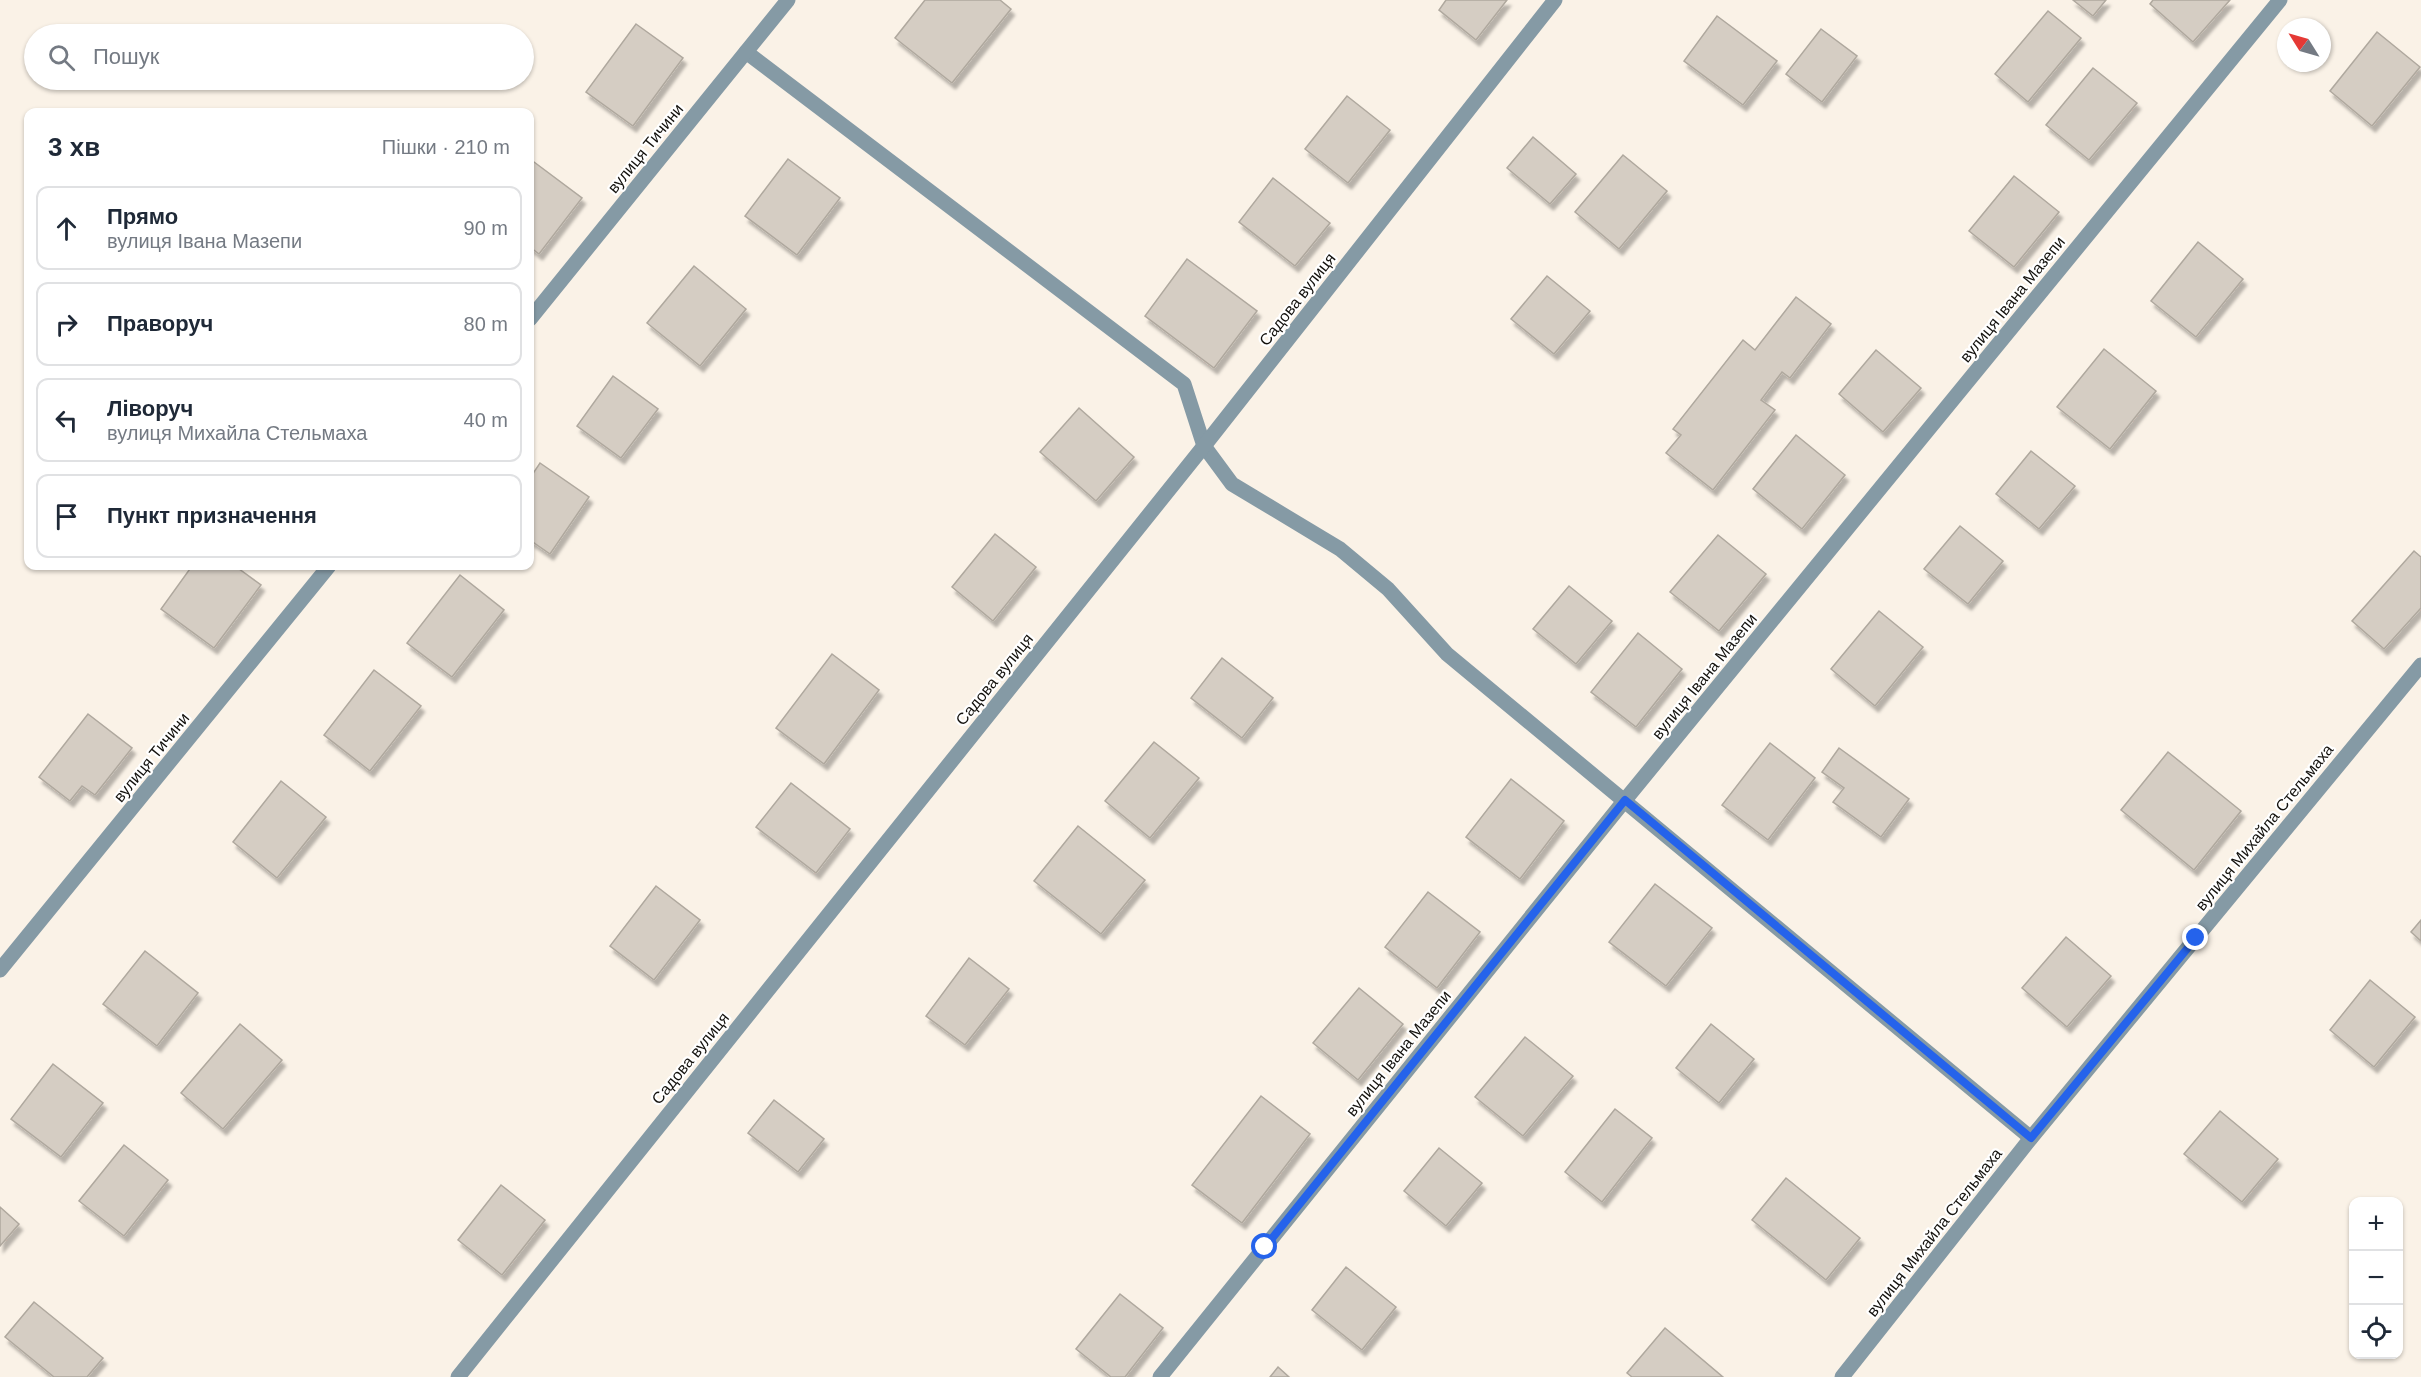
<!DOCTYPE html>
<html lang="uk">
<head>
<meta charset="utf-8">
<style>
	:root { --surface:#fff; --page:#f2f2f3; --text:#1f2937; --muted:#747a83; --line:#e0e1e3 }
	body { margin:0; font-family:Helvetica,sans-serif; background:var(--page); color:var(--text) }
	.controls { position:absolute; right:18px; bottom:18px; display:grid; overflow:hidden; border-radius:12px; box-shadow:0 2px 4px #0004 }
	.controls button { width:54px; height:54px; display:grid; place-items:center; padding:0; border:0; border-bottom:2px solid var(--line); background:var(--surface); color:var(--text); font:30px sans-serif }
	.compass { position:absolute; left:2277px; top:18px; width:54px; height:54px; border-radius:50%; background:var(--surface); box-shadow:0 2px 4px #0004; rotate:307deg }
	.stop { position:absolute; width:18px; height:18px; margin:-14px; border:4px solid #2563eb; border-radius:50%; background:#fff }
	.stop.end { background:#2563eb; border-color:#fff; box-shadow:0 2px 6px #0008 }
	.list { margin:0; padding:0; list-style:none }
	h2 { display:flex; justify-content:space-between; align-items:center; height:78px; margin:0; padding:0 24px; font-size:26px }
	h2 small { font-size:20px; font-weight:400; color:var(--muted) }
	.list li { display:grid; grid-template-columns:39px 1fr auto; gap:18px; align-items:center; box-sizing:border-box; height:84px; margin:0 12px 12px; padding:0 12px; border:2px solid var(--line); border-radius:12px }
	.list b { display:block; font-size:22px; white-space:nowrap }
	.list p { margin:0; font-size:20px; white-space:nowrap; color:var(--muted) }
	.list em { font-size:20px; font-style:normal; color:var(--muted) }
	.icon { flex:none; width:33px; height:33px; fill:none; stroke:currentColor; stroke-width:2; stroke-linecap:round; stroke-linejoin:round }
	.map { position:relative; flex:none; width:2421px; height:1377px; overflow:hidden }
	.search { position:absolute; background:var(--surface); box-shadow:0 2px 4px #0004; left:24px; top:24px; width:510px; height:66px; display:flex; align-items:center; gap:15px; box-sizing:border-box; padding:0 21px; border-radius:33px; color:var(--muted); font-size:22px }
	.panel { position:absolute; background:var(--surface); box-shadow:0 2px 4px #0004; left:24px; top:108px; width:510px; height:462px; border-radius:12px }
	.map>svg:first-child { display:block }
	.building { fill:#d5cdc3; stroke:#afa89e; stroke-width:1.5; filter:url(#shadow) }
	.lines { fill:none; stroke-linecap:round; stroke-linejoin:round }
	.street { stroke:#859aa5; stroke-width:15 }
	.route { stroke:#2563eb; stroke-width:8 }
	.labels { text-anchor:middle; stroke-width:4.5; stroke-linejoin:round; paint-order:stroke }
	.street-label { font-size:16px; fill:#12100c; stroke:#fff }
</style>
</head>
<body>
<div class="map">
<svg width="2421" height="1377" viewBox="0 0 2421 1377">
	<defs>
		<filter id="shadow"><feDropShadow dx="3.5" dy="6" stdDeviation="1.5" flood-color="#0004"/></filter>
	</defs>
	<rect width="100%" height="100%" fill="#faf2e7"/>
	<g class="building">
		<path d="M925,0H1000L1011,9L952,83L895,38Z"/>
		<path d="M1446,0H1507L1476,40L1439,10Z"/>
		<path d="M2073,0H2106L2093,16Z"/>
		<path d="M2153,0H2230L2193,42L2150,4Z"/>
		<path d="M2048,11L2081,38L2028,102L1995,74Z"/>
		<path d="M1717,16L1777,61L1743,105L1684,61Z"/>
		<path d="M636,24L683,58L633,126L586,92Z"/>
		<path d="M1821,29L1857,56L1822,102L1786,74Z"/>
		<path d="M2377,32L2420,67L2372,126L2330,91Z"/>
		<path d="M2093,68L2137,103L2089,160L2046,125Z"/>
		<path d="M1347,96L1390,130L1348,183L1305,149Z"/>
		<path d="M1533,137L1576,174L1550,204L1507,168Z"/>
		<path d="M1623,155L1667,191L1619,249L1575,212Z"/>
		<path d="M530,159L582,198L539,254L530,247Z"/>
		<path d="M788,159L840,198L797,255L745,216Z"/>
		<path d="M2014,176L2059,212L2014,267L1969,231Z"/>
		<path d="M1273,178L1330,223L1295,266L1239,222Z"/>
		<path d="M2198,242L2243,279L2196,337L2151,301Z"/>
		<path d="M1187,259L1257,311L1214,368L1145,316Z"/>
		<path d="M694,266L746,309L700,366L647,323Z"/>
		<path d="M1547,276L1590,311L1554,354L1511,319Z"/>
		<path d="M1796,297L1831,324L1790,378L1782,372L1761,400L1775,410L1713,490L1666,453L1681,435L1673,429L1743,340L1755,350Z"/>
		<path d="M2104,349L2156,391L2110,449L2057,407Z"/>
		<path d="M1876,350L1921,388L1883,432L1839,394Z"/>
		<path d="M613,376L658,409L621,458L577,426Z"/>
		<path d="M1079,408L1134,457L1096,501L1040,452Z"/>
		<path d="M1796,435L1845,475L1802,529L1753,489Z"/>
		<path d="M2031,451L2075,486L2039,529L1996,494Z"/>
		<path d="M540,463L589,497L550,554L530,540V478Z"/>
		<path d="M1960,526L2003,561L1968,604L1924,569Z"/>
		<path d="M995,534L1036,567L993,621L952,587Z"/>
		<path d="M1718,535L1766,574L1719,631L1670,592Z"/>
		<path d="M2414,551L2421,557V608L2384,649L2352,621Z"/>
		<path d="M192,566H235L261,585L214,648L161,609Z"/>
		<path d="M460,575L504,610L452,677L407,643Z"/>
		<path d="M1569,586L1612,621L1576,664L1533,629Z"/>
		<path d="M1879,611L1923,647L1875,706L1831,669Z"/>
		<path d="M1638,633L1682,669L1636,727L1591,692Z"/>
		<path d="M832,654L879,690L824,764L776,728Z"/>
		<path d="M1222,658L1273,698L1242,738L1191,698Z"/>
		<path d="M374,670L421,706L370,771L324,735Z"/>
		<path d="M88,714L132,748L95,795L82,786L70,801L39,777Z"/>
		<path d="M1154,742L1199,778L1150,838L1105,801Z"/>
		<path d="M1770,743L1815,778L1768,840L1722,805Z"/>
		<path d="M1839,748L1909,799L1881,837L1833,802L1844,788L1822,772Z"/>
		<path d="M2168,752L2241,811L2194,870L2121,810Z"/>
		<path d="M1511,779L1564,821L1520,879L1466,837Z"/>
		<path d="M281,781L326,817L277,878L233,842Z"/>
		<path d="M791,783L850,829L816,873L756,827Z"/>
		<path d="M1078,826L1145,880L1101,934L1034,881Z"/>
		<path d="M1655,884L1712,928L1666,986L1609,942Z"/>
		<path d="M656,886L700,920L654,980L610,946Z"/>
		<path d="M1428,892L1480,932L1437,988L1385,947Z"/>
		<path d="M2421,920V941L2411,932Z"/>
		<path d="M2066,937L2111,976L2067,1027L2022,988Z"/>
		<path d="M145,951L198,993L157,1046L103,1004Z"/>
		<path d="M969,958L1009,989L965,1045L926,1016Z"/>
		<path d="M2370,980L2415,1017L2374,1067L2330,1030Z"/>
		<path d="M1359,988L1403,1024L1358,1080L1313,1043Z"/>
		<path d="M240,1024L282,1060L223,1129L181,1093Z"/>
		<path d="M1711,1024L1754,1059L1719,1103L1676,1068Z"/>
		<path d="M1525,1037L1573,1076L1523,1136L1475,1097Z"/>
		<path d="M53,1064L103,1103L61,1157L11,1119Z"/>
		<path d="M1261,1096L1310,1134L1242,1223L1192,1185Z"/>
		<path d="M774,1100L824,1139L798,1172L748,1133Z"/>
		<path d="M1615,1109L1652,1138L1602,1202L1565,1172Z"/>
		<path d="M2220,1111L2278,1159L2242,1202L2184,1154Z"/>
		<path d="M124,1145L168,1180L124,1236L79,1201Z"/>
		<path d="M1439,1148L1482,1183L1446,1226L1404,1191Z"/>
		<path d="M1786,1178L1860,1238L1826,1280L1752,1220Z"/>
		<path d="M501,1185L545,1220L502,1275L458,1240Z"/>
		<path d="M0,1207L19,1224L0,1246Z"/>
		<path d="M1346,1267L1396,1307L1362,1350L1312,1310Z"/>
		<path d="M1120,1294L1163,1328L1125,1377H1111L1076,1349Z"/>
		<path d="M34,1302L103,1358L87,1377H54L5,1337Z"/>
		<path d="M1665,1328L1723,1377H1632L1627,1373Z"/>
		<path d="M1278,1367L1289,1377H1270Z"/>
	</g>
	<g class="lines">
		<g class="street">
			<path d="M746,52L1184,384L1204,446L1232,484L1340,549L1388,589L1447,654L2031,1138"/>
			<path d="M530,319L788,0"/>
			<path d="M0,970L329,566"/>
			<path d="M458,1377L1204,446L1555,0"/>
			<path d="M1160,1377L1625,800L2280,0"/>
			<path d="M1842,1377L2031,1138L2421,665"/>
		</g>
	</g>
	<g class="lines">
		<path class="route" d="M1265,1247L1625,800L2031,1138L2196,938"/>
	</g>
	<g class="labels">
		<g class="street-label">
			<text transform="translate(645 148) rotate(-51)" y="6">вулиця Тичини</text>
			<text transform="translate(1297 299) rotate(-52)" y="6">Садова вулиця</text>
			<text transform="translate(2012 299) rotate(-51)" y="6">вулиця Івана Мазепи</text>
			<text transform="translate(1704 676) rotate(-51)" y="6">вулиця Івана Мазепи</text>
			<text transform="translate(994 679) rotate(-51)" y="6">Садова вулиця</text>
			<text transform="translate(151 757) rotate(-51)" y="6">вулиця Тичини</text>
			<text transform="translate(2264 827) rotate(-51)" y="6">вулиця Михайла Стельмаха</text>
			<text transform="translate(1398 1053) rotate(-51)" y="6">вулиця Івана Мазепи</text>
			<text transform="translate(690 1058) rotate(-51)" y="6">Садова вулиця</text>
			<text transform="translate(1934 1232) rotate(-52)" y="6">вулиця Михайла Стельмаха</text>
		</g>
	</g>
</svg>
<div class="controls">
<button>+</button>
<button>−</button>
<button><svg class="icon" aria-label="locate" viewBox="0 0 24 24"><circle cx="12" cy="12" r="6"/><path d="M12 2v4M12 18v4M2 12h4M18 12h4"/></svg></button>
</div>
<svg class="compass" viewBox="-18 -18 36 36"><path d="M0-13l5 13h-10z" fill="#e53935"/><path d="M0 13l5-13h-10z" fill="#747a83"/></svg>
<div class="stop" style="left:1265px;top:1247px"></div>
<div class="stop end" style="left:2196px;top:938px"></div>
<div class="search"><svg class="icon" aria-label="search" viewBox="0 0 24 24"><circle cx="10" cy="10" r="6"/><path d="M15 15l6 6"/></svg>Пошук</div>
<section class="panel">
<h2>3 хв<small>Пішки · 210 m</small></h2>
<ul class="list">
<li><svg class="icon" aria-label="ahead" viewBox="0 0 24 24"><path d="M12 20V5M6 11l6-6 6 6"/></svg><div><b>Прямо</b><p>вулиця Івана Мазепи</p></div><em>90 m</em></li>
<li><svg class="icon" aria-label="right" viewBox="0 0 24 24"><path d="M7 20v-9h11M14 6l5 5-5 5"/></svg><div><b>Праворуч</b></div><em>80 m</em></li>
<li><svg class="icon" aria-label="left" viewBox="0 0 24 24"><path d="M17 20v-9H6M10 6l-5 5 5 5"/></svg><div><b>Ліворуч</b><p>вулиця Михайла Стельмаха</p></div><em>40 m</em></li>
<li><svg class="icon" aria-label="arrive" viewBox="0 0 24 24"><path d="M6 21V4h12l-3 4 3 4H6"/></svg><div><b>Пункт призначення</b></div></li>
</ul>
</section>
</div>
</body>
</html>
